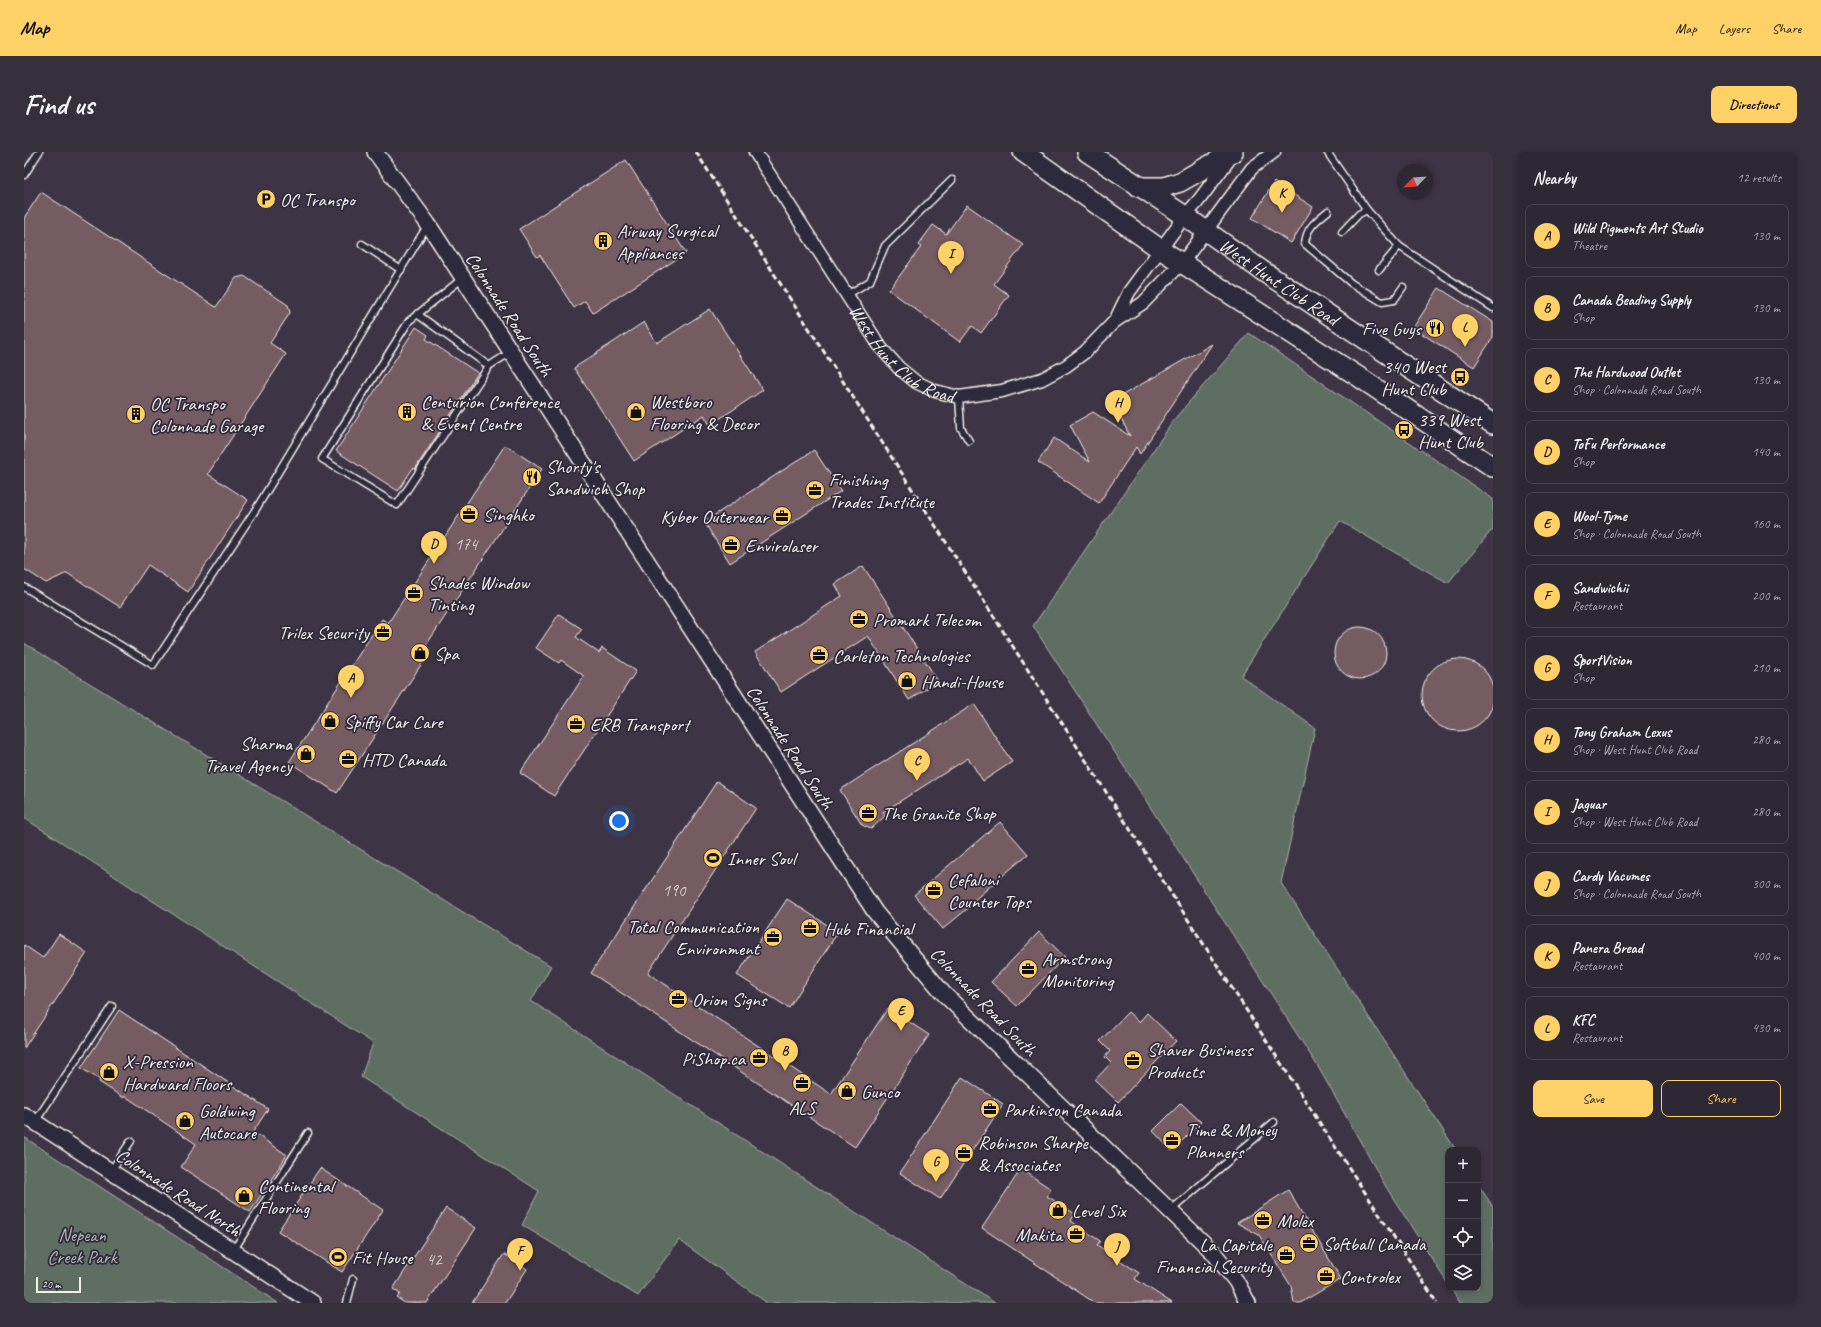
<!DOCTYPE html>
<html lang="en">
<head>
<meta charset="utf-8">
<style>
	:root { --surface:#2e2734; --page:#362f3c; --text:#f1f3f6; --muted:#a7a5ac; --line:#49444f; --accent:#ffd166 }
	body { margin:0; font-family:Caveat,sans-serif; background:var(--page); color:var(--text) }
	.controls { position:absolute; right:12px; bottom:12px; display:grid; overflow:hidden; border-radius:8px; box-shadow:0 2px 6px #0003 }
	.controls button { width:36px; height:36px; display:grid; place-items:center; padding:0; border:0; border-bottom:1px solid var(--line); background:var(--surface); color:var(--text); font:20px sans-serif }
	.compass { position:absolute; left:1373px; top:12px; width:36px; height:36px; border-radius:50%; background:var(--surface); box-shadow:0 2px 6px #0003; rotate:245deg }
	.scale { position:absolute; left:12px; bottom:10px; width:45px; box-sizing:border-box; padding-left:4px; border:2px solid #f4f1e8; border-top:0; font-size:11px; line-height:14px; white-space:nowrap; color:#f4f1e8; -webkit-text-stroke:3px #2f2a3d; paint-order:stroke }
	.you { position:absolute; left:595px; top:669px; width:14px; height:14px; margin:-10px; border:3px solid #fff; border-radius:50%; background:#1a73e8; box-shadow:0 0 0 6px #1a73e833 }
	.badge { display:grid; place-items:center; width:26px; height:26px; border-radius:50%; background:var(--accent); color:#111; font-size:13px; font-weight:700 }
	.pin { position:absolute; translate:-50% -33px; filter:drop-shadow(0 1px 2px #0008) }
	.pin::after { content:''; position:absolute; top:21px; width:14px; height:12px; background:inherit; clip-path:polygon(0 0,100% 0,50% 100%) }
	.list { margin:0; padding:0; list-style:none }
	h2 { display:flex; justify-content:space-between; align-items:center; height:52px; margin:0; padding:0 16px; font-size:17px }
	h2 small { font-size:13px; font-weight:400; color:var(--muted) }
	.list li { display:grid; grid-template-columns:26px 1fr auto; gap:12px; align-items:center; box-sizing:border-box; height:64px; margin:0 8px 8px; padding:0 8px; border:1px solid var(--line); border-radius:8px }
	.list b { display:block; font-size:15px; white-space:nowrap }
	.list p { margin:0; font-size:13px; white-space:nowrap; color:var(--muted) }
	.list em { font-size:13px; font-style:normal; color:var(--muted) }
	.actions { display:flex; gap:8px; padding:12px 16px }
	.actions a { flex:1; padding:9px 0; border:1px solid var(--accent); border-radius:8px; text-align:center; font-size:14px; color:var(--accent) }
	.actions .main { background:var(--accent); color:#111 }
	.icon { flex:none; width:22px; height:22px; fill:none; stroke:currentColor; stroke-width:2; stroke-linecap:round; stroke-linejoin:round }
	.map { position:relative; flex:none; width:1469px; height:1151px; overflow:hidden; border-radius:8px }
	header { display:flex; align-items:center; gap:24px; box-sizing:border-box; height:56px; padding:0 20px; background:var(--accent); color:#111 }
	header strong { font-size:19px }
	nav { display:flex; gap:22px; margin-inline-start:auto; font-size:14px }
	.intro { display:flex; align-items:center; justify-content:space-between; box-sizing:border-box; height:96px; padding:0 24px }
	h1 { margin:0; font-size:28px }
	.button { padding:10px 18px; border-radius:8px; background:var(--accent); color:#111; font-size:14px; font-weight:700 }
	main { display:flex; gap:24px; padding:0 24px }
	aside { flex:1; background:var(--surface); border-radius:8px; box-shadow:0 2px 6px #0003 }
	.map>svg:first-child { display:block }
	.green { fill:#5f6e64; stroke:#aab0a6 }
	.building { fill:#745c64; stroke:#f4f1e8 }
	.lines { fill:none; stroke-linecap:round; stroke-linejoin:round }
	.service-casing { stroke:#f4f1e8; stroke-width:9 }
	.minor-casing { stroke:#f4f1e8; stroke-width:15 }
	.tertiary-casing { stroke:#f4f1e8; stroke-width:18 }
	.primary-casing { stroke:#f4f1e8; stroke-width:22 }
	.service { stroke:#2f2a3d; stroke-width:6 }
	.minor { stroke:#2f2a3d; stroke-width:12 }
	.tertiary { stroke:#2f2a3d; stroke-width:15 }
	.primary { stroke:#2f2a3d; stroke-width:19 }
	.rail { stroke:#f4f1e8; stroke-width:3; stroke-dasharray:6 3; stroke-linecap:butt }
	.labels { text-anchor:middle; stroke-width:3.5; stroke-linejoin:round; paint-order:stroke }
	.number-label { font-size:17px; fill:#d4ccc7 }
	.poi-label { font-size:19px; fill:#f4f1e8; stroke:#2f2a3d; text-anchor:start }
	.street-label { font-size:19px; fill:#f4f1e8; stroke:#2f2a3d }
	.park-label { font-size:19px; fill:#b1b6ad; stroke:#2f2a3d }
</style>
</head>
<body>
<header>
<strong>Map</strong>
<nav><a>Map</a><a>Layers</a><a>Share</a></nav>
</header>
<div class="intro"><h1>Find us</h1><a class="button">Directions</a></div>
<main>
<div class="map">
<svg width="1469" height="1151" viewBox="0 0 1469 1151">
	<rect width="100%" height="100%" fill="#3d3445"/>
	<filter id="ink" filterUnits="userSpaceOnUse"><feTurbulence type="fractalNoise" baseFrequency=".025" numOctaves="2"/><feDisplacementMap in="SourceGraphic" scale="8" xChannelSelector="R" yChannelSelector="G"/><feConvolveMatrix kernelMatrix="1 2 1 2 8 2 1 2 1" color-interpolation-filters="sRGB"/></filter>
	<g filter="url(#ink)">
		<g class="green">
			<path d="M1225,181L1469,347V379H1467L1424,431L1316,369L1217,524L1291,576L1257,731L1432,998H1424V1132L1362,1035L1293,913L1009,474L1152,265Z"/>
			<path d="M0,491L527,814L507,849L971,1151H743L655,1088L614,1144L498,1073L515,1039L337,925L349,891L0,666Z"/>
			<path d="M0,985L254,1151H0Z"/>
			<path d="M1454,1032L1469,1055V1151H1436L1427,1136H1454Z"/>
		</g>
		<g class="building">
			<path d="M602,8L662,101L569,161L561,149L550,156L516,103L513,105L495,77Z"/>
			<path d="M1250,30L1289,55L1267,91L1228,66Z"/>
			<path d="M17,40L192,155L212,126L220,124L264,153L266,161L246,191L262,202L184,322L224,348L164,440L124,413L96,455L43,421L22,431L0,417V66Z"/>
			<path d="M943,53L999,93L970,132L985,143L957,181L948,174L936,190L865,138L897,95L894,93L909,73L922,82Z"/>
			<path d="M1415,136L1469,170V185L1450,215L1389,176Z"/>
			<path d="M686,157L739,238L686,273L680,263L610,309L550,216L620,170L633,191Z"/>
			<path d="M392,175L404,183L402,187L454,221L391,317L389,316L374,339L312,299Z"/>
			<path d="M1188,192L1116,302L1112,295L1075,351L1014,310L1030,286L1066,310L1046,273L1069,260L1106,284L1088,249Z"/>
			<path d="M481,293L518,317L401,495L406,499L313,641L265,610L358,467L364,471Z"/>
			<path d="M790,298L817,339L706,411L680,370Z"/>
			<path d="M839,414L914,529L885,548L844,484L757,540L731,500L818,444L811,432Z"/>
			<path d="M535,462L558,477L552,485L575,501L578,496L612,519L530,644L496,621L560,524L537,508L535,511L512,496Z"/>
			<circle cx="1336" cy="501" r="26"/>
			<circle cx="1434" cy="543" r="36"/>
			<path d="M950,552L988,610L959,629L944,606L859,660L861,664L847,677L838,673L816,638Z"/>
			<path d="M693,629L732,656L624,821L807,942L864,856L905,883L831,995L567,821Z"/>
			<path d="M976,670L1004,702L948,750L949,752L919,777L890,743Z"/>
			<path d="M763,747L814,780L765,856L713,823Z"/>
			<path d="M1015,780L1041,805L993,854L967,830Z"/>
			<path d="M35,782L63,801L0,896V793L19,806Z"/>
			<path d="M95,858L244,957L229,980L263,1003L226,1060L157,1015L172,992L101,944L100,946L75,930L76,928L57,916Z"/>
			<path d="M1104,860L1115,870L1123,861L1152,889L1094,950L1071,928L1087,911L1081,905L1086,899L1076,889Z"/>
			<path d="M938,925L979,952L916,1047L876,1021Z"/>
			<path d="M1157,951L1177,970L1148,999L1129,979Z"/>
			<path d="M296,1016L359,1058L318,1120L254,1079Z"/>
			<path d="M997,1017L1027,1037L1023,1044L1051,1062L1047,1069L1076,1089L1073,1093L1115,1121L1111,1127L1148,1151H1071L958,1076Z"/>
			<path d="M1264,1038L1317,1127L1276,1151H1270L1267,1134L1235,1083L1213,1071Z"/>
			<path d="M422,1056L452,1076L403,1151H381L373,1146L376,1142L369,1137Z"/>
			<path d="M480,1102L503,1117L481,1151H448Z"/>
		</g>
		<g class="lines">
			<g class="service-casing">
				<g id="service">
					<path d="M1303,0L1343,58L1375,94L1469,156"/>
					<path d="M0,23L15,0"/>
					<path d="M1304,59C1292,69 1282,76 1281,92L1327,131L1358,150L1370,148L1379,135"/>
					<path d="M1318,80L1335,62L1343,58"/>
					<path d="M338,92L377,118"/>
					<path d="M1355,118L1375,94"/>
					<path d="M439,126L385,169L298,307L373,353L465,214L487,200"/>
					<path d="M823,143L846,129L861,94L928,28"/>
					<path d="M393,162L465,214"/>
					<path d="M935,245L937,276L945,289"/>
					<path d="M0,435L129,513L232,357L403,74"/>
					<path d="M11,970L88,854"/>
					<path d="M87,1019L107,989"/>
					<path d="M1146,1059L1250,970"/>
					<path d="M209,1099L284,981"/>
					<path d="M323,1151L329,1127"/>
				</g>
			</g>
			<g class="minor-casing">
				<g id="minor">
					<path id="s1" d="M731,0L857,196L875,216L892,230L911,239L935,245L978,239L1018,227L1042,214L1061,200L1090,170L1119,151L1158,111L1228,16L1250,0"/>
					<path d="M1091,169L1105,140L1161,64L1175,48L1207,5"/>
				</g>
			</g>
			<g class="tertiary-casing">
				<g id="tertiary">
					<path d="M351,0L404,72L851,760L920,842L1189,1100L1212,1129L1224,1151"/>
					<path d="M0,963L289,1151"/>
				</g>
			</g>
			<g class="primary-casing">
				<g id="primary">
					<path d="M999,0L1136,97L1335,225L1469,315"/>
					<path id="s2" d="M1063,0L1161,64L1240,120L1469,272"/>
					<path d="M1115,35H1140L1156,30L1209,0"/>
				</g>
			</g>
			<use href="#service" class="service"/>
			<use href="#minor" class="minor"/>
			<use href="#tertiary" class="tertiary"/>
			<use href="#primary" class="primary"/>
			<path class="rail" d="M672,0L1193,813L1413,1151"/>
		</g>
	</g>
	<defs>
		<g id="parking-disc" transform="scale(1)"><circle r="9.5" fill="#ffd166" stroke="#2f2a3d"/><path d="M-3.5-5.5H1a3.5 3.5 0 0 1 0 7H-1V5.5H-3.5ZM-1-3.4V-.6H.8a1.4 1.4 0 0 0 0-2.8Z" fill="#111"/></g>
		<g id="building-disc" transform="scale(1)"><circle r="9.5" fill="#ffd166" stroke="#2f2a3d"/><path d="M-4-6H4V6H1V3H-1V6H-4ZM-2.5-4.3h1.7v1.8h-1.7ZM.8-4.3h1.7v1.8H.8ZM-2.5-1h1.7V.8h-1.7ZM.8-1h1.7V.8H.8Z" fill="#111"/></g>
		<g id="restaurant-disc" transform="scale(1)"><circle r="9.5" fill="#ffd166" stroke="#2f2a3d"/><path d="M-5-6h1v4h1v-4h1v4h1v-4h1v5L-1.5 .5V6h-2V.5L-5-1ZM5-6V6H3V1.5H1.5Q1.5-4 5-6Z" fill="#111"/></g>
		<g id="bus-disc" transform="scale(1)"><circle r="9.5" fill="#ffd166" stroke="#2f2a3d"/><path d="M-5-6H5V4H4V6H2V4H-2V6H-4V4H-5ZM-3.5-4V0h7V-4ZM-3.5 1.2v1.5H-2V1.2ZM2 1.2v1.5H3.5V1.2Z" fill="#111"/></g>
		<g id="shop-disc" transform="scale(1)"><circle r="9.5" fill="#ffd166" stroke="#2f2a3d"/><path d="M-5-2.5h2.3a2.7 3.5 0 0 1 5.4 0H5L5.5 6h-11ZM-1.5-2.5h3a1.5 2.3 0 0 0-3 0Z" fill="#111"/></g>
		<g id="office-disc" transform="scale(1)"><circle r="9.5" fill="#ffd166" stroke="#2f2a3d"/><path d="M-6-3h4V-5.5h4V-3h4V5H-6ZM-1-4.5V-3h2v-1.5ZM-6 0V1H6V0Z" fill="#111"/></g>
		<g id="stadium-disc" transform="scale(1)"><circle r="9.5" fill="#ffd166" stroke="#2f2a3d"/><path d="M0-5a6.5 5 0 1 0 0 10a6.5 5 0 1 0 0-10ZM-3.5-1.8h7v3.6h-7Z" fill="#111"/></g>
	</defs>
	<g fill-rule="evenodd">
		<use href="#parking-disc" x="242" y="47"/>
		<use href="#building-disc" x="579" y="89"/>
		<use href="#restaurant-disc" x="1411" y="176"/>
		<use href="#bus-disc" x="1436" y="225"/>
		<use href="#building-disc" x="383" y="260"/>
		<use href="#shop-disc" x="612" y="260"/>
		<use href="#building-disc" x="112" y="262"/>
		<use href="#bus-disc" x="1380" y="278"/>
		<use href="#restaurant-disc" x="508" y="325"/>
		<use href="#office-disc" x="791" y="338"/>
		<use href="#office-disc" x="445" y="362"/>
		<use href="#office-disc" x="758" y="364"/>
		<use href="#office-disc" x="707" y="393"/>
		<use href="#office-disc" x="390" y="441"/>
		<use href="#office-disc" x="835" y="467"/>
		<use href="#office-disc" x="359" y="480"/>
		<use href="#shop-disc" x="396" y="501"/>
		<use href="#office-disc" x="795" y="503"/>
		<use href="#shop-disc" x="883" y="529"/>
		<use href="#shop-disc" x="306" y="569"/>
		<use href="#office-disc" x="552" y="572"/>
		<use href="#shop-disc" x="282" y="602"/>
		<use href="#office-disc" x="324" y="607"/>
		<use href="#office-disc" x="844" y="661"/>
		<use href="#stadium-disc" x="689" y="706"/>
		<use href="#office-disc" x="910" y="738"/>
		<use href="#office-disc" x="786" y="776"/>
		<use href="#office-disc" x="749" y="785"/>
		<use href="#office-disc" x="1004" y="817"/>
		<use href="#office-disc" x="654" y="847"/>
		<use href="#office-disc" x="735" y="906"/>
		<use href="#office-disc" x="1109" y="908"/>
		<use href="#shop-disc" x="85" y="920"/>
		<use href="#office-disc" x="778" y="931"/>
		<use href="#shop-disc" x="823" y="939"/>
		<use href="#office-disc" x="966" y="957"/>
		<use href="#shop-disc" x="161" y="969"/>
		<use href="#office-disc" x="1148" y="988"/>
		<use href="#office-disc" x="940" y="1001"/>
		<use href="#shop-disc" x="220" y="1044"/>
		<use href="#shop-disc" x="1034" y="1058"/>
		<use href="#office-disc" x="1239" y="1068"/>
		<use href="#office-disc" x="1052" y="1082"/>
		<use href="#office-disc" x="1285" y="1091"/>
		<use href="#office-disc" x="1262" y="1103"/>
		<use href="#stadium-disc" x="314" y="1105"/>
		<use href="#office-disc" x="1302" y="1124"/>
	</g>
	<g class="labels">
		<g class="number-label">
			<text x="442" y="398">174</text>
			<text x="650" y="744">190</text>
			<text x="410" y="1113">42</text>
		</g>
		<g class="poi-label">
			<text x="256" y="54">OC Transpo</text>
			<text x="593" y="85">Airway Surgical<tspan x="593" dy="22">Appliances</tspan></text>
			<text x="1397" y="183" text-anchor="end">Five Guys</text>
			<text x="1422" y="221" text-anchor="end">340 West<tspan x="1422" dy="22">Hunt Club</tspan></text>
			<text x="397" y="256">Centurion Conference<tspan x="397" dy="22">&amp; Event Centre</tspan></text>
			<text x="626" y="256">Westboro<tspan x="626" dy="22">Flooring &amp; Decor</tspan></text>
			<text x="126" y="258">OC Transpo<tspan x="126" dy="22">Colonnade Garage</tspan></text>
			<text x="1394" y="274">339 West<tspan x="1394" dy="22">Hunt Club</tspan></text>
			<text x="522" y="321">Shorty's<tspan x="522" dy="22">Sandwich Shop</tspan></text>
			<text x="805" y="334">Finishing<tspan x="805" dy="22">Trades Institute</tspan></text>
			<text x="459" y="369">Singhko</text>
			<text x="744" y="371" text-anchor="end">Kyber Outerwear</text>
			<text x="721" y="400">Envirolaser</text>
			<text x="404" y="437">Shades Window<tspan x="404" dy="22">Tinting</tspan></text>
			<text x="849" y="474">Promark Telecom</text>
			<text x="345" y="487" text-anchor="end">Trilex Security</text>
			<text x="410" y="508">Spa</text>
			<text x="809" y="510">Carleton Technologies</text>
			<text x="897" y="536">Handi-House</text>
			<text x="320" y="576">Spiffy Car Care</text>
			<text x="566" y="579">ERB Transport</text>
			<text x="268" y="598" text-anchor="end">Sharma<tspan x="268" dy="22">Travel Agency</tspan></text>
			<text x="338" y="614">HTD Canada</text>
			<text x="858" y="668">The Granite Shop</text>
			<text x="703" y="713">Inner Soul</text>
			<text x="924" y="734">Cefaloni<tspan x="924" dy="22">Counter Tops</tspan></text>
			<text x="735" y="781" text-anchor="end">Total Communication<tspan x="735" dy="22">Environment</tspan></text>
			<text x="800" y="783">Hub Financial</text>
			<text x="1018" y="813">Armstrong<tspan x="1018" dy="22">Monitoring</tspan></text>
			<text x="668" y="854">Orion Signs</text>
			<text x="1123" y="904">Shaver Business<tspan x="1123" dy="22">Products</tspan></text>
			<text x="721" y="913" text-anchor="end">PiShop.ca</text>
			<text x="99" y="916">X-Pression<tspan x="99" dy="22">Hardward Floors</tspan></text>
			<text x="837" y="946">Gunco</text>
			<text x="778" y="962" text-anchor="middle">ALS</text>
			<text x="980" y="964">Parkinson Canada</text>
			<text x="175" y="965">Goldwing<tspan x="175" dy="22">Autocare</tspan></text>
			<text x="1162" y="984">Time &amp; Money<tspan x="1162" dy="22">Planners</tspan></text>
			<text x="954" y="997">Robinson Sharpe<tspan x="954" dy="22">&amp; Associates</tspan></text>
			<text x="234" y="1040">Continental<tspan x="234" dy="22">Flooring</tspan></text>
			<text x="1048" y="1065">Level Six</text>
			<text x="1253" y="1075">Molex</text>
			<text x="1038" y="1089" text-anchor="end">Makita</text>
			<text x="1299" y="1098">Softball Canada</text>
			<text x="1248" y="1099" text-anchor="end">La Capitale<tspan x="1248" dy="22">Financial Security</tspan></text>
			<text x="328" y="1112">Fit House</text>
			<text x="1316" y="1131">Controlex</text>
		</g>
		<g class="street-label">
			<text dy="7" stroke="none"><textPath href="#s2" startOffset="232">West Hunt Club Road</textPath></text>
			<text transform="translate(486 162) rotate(57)" y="7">Colonnade Road South</text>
			<text dy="7" stroke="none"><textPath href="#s1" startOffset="253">West Hunt Club Road</textPath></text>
			<text transform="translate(767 595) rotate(57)" y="7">Colonnade Road South</text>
			<text transform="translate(960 849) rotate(46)" y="7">Colonnade Road South</text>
			<text transform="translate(155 1040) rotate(33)" y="7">Colonnade Road North</text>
		</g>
		<g class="park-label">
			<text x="58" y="1089">Nepean<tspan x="58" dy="22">Creek Park</tspan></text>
		</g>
	</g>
</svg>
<div class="controls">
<button>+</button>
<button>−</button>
<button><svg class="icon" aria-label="locate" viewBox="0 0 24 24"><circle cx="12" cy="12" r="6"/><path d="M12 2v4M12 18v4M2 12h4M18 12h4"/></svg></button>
<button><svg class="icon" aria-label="layers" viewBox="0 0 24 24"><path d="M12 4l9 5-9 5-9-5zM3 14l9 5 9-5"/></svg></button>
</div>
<svg class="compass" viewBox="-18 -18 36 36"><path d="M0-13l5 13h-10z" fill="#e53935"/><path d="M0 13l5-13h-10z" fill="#a7a5ac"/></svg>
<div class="scale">20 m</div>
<div class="you"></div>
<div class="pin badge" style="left:327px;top:546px">A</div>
<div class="pin badge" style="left:761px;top:919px">B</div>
<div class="pin badge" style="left:893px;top:629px">C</div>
<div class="pin badge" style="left:410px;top:412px">D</div>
<div class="pin badge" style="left:877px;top:879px">E</div>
<div class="pin badge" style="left:496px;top:1119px">F</div>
<div class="pin badge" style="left:912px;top:1030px">G</div>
<div class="pin badge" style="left:1094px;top:271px">H</div>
<div class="pin badge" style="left:927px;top:122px">I</div>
<div class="pin badge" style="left:1093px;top:1114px">J</div>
<div class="pin badge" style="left:1258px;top:61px">K</div>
<div class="pin badge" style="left:1441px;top:195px">L</div>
</div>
<aside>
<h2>Nearby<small>12 results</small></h2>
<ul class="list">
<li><span class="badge">A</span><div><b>Wild Pigments Art Studio</b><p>Theatre</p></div><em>130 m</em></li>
<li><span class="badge">B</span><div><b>Canada Beading Supply</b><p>Shop</p></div><em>130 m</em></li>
<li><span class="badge">C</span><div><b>The Hardwood Outlet</b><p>Shop · Colonnade Road South</p></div><em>130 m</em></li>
<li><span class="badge">D</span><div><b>ToFu Performance</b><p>Shop</p></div><em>140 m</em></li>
<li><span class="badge">E</span><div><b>Wool-Tyme</b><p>Shop · Colonnade Road South</p></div><em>160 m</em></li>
<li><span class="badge">F</span><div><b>Sandwichii</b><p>Restaurant</p></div><em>200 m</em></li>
<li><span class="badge">G</span><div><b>SportVision</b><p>Shop</p></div><em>210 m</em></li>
<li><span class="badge">H</span><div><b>Tony Graham Lexus</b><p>Shop · West Hunt Club Road</p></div><em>280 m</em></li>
<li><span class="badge">I</span><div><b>Jaguar</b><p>Shop · West Hunt Club Road</p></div><em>280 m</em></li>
<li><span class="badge">J</span><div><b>Cardy Vacumes</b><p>Shop · Colonnade Road South</p></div><em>300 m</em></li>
<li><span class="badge">K</span><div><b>Panera Bread</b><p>Restaurant</p></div><em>400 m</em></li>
<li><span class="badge">L</span><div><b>KFC</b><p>Restaurant</p></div><em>430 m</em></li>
</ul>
<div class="actions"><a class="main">Save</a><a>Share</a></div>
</aside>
</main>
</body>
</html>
